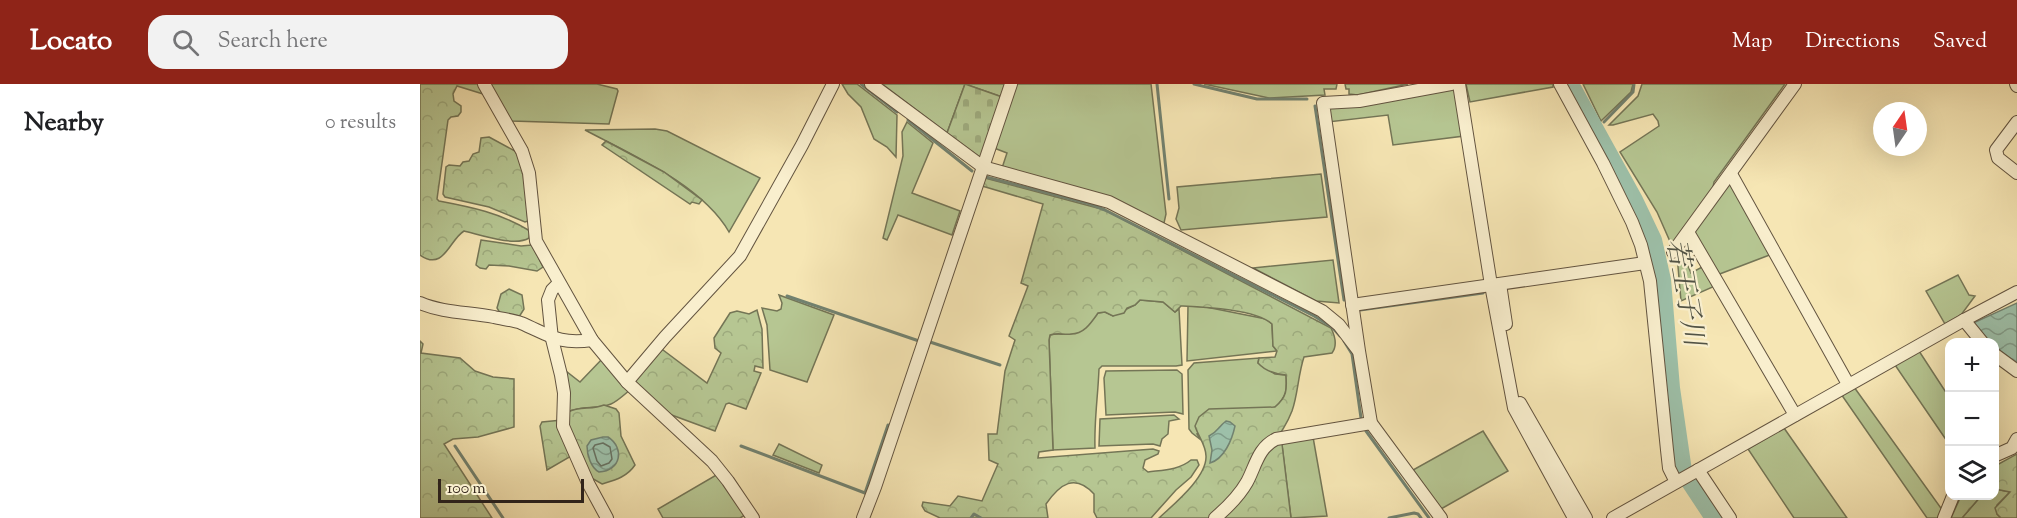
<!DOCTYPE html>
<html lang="en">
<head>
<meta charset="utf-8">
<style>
	:root { --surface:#fff; --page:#f2f2f2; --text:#202124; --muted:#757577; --line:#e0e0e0; --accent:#8f2418 }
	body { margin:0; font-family:"Sorts Mill Goudy","Noto Serif JP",serif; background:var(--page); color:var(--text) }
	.controls { position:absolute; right:18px; bottom:18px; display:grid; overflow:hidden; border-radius:12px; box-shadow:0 6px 24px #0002 }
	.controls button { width:54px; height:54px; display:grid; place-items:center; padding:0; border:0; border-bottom:2px solid var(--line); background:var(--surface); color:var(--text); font:30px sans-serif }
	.compass { position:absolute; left:1453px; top:18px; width:54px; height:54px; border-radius:50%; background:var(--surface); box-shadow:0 6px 24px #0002; rotate:13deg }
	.scale { position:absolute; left:18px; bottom:15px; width:146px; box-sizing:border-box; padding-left:6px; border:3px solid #32241a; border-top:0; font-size:16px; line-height:21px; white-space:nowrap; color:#32241a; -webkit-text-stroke:4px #f9efce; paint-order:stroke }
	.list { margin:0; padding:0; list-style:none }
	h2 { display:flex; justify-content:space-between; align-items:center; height:78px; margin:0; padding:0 24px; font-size:26px }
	h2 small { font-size:20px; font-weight:400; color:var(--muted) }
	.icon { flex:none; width:33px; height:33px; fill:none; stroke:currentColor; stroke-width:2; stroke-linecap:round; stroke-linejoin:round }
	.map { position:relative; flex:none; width:1597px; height:434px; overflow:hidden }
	header { display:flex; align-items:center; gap:36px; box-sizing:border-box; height:84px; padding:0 30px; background:var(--accent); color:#fff }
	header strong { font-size:28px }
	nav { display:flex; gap:33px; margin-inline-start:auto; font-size:21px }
	.search { width:420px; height:54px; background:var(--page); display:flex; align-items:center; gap:15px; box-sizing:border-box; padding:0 21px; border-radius:18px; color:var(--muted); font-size:22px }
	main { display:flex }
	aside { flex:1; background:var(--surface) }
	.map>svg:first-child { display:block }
	.green { fill:#b6c692; stroke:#747556; stroke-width:1.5 }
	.forest { fill:url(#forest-crowns); stroke:#747556; stroke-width:1.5 }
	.cemetery { fill:url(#cemetery-stones); stroke:#747556; stroke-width:1.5 }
	.water { fill:url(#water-waves); stroke:#728270; stroke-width:1.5 }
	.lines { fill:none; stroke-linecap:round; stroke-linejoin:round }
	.shore { stroke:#687262; stroke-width:1.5 }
	.stream { stroke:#728270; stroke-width:3 }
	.river { stroke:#9dc0a9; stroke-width:18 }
	.minor-casing { stroke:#635440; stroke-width:14 }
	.minor { stroke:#f9efce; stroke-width:12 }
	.labels { text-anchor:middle; stroke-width:4.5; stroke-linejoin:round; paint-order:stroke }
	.water-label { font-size:27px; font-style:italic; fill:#525345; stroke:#f9efce }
</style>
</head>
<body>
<header>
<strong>Locato</strong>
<div class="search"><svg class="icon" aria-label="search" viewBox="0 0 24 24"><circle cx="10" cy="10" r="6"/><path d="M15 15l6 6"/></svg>Search here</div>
<nav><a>Map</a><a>Directions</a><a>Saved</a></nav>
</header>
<main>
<aside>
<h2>Nearby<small>0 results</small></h2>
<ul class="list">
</ul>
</aside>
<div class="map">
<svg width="1597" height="434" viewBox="0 0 1597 434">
	<defs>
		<pattern id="forest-crowns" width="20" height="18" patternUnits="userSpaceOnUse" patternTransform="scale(1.5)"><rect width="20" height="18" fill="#b6c692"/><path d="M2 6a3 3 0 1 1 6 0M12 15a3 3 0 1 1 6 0" fill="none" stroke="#9daa7d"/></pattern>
		<pattern id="cemetery-stones" width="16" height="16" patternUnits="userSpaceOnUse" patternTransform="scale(1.5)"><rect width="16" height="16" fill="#b6c692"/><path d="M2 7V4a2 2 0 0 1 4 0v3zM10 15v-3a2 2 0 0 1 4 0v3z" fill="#9daa7d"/></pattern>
		<pattern id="water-waves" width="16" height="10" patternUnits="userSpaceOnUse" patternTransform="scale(1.5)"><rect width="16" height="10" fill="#9dc0a9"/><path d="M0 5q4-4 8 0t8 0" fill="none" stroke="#819c89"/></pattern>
	</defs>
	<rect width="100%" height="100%" fill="#f6e6b4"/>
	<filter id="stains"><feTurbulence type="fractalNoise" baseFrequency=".00333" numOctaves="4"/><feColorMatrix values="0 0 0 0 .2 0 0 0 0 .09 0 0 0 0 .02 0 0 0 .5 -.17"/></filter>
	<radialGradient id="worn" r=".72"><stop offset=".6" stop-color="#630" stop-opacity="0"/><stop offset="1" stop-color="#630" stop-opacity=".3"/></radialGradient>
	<g class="green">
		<path d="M70,0H177L197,5L198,7L189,40L91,37Z"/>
		<path d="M422,0H437L477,31L476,73L467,63L454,55L441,23L428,10Z"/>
		<path d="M462,0H545L527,49Z"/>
		<path d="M545,0H589L585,14Z"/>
		<path d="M596,0H731L746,130L744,139L582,84L587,69L574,64Z"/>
		<path d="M784,0H917L916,5H904L905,11L849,14Z"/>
		<path d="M925,0H988L938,11L929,10V5H926Z"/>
		<path d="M1046,0H1133V3L1050,18Z"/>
		<path d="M1163,0H1213L1211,8L1181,37Z"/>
		<path d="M1222,0H1365L1294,98L1292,109L1252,162L1237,128L1200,68L1239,42L1238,37L1233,30L1193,41H1189L1218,12Z"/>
		<path d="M1036,4L1044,52L973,61L968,31L908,38L909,21Z"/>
		<path d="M487,38L513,59L492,109L540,127L532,151L478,131L467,156L463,154L483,72L482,48Z"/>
		<path d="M235,45L247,47L340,94L309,148C282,101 212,71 165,46Z"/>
		<path d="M901,90L907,133L761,146L756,135L759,124L757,103Z"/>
		<path d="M1310,95L1352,170L1297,191L1273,148Z"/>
		<path d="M1261,165L1271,189L1284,182L1295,202L1261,217L1257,171Z"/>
		<path d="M913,176L919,219L896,217L833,184Z"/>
		<path d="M1538,191L1549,211L1555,212L1541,231L1525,240L1506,207Z"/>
		<path d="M359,211L414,231L387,298L350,286L347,241L342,224L357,227L361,225L362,219Z"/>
		<path d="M720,216L743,218L755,228L759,225L762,281L756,282H682L679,285C678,312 674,337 675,364L633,366L629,256L630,251C638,249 643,251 650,250C663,248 671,238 678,229L685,228L693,232L715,221Z"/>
		<path d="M768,222L786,223L846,235L852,240L853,262L857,267L767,277Z"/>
		<path d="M1499,267L1529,313V360L1475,281Z"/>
		<path d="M839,274L838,279L855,290L866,291C867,305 867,313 855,323L777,350L781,356L772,349L769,345L768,286L774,279Z"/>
		<path d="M182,275L211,305C205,310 198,317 191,320C177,326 162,321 148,328L142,284L160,298Z"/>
		<path d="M757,286L762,290L763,330L755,328L686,331L684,294L686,287Z"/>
		<path d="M1434,303L1523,427L1521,434H1507L1421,310Z"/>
		<path d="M754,331L759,335L749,337L748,350L742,355L740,362L733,360L679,362L680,335Z"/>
		<path d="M1364,344L1427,434H1374L1328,365Z"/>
		<path d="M1063,347L1088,387L1021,425L993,386Z"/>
		<path d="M893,353L907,432L871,434L862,361L855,358Z"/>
		<path d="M359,360L402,381L399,389L353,371Z"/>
		<path d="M298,390L327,430L320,434H243L238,425Z"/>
		<path d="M1575,405L1590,408L1577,421V430L1581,434H1542L1561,412H1574Z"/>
	</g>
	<g class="forest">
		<path d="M0,0H58L63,10L37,2L33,10L34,17L41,22V28L38,32L31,33L28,36L17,115L19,117C51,123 81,129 110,147L109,154C95,163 61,151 44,147C29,156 24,188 0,171Z"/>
		<path d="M69,53L95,67L100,76L104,89L108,137L105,138L69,123L25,113L23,110L26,83L29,81L40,82L43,78L49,77L53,70L59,68L61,54Z"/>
		<path d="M186,57L244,88L282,116L279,120L272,118L270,120L182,61Z"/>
		<path d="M565,94L685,126L911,244C915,252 918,261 912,269L884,273C878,291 878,310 872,327C859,361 815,406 790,434H739C754,420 787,393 786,372C786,361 778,352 775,342L779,333L789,325L855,323C867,313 867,306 866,291C855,290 845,287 838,279L839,274L855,273L857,267L853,262L852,240C836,225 783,223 761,222L755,228L743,218L720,216L715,221L707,224L704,229L693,232L685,228L678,229C671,239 664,250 651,250C643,251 638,248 630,251L629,256L633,366L619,368L618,374L733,365L739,367L738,370L725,376L723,384L728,388C743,386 759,386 771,376H777L779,381L771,393L756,406L731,434H677L674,428V410C655,389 640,400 626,420L628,434H520L505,427L502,422L503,418L530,422L538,412L562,417L578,380L569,376L568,350H577L585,287L595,256L589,252L608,202L601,199L623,120L562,102Z"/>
		<path d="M61,156L101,162L112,161L123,183L117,187L89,182L69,181L66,185L60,184L56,181Z"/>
		<path d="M89,205L102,211L104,225L99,233L80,229L77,224L81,210Z"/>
		<path d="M337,226L342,245L343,284L335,282L334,287L341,289L326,325L309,319L306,320L295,347L249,330L214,297L239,263L287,299L301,269L295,264L294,254L310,229L317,227L329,230Z"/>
		<path d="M0,257L3,260L1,269L40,274L55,287L73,293L94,295V343L58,353L33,355L24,360L72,434H0Z"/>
		<path d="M184,321L196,325L199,329L201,352L215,381C207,393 195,396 182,400L168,392L146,343L148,328C160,322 172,326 184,321Z"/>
		<path d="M142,336L153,371L127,386L120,342L122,338Z"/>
		<path d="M855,358L862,360L871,434H801L844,368Z"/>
		<path d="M1597,370V434H1581L1577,430L1575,424L1590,408L1575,405V382Z"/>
		<path d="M1541,412H1561L1542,434H1531Z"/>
	</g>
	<path class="cemetery" d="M545,0L585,14L561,74L527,49Z"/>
	<g class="water">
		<path d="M1597,219V279L1575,263L1574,258H1569L1551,240Z"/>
		<path d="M806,337L810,338L815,342C812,356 804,375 790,379L792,366L789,352C798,348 798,343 806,337Z"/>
		<path d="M183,353H188C205,364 201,387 179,388C171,384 167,371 167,362L171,356Z"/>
	</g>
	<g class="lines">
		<path class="shore" d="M183,359L190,363L192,375L189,379L181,382L177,377L173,364L175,361Z"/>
		<g class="stream">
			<path d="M441,0L477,28"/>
			<path d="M737,0L749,115"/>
			<path d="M774,0L837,15H887"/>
			<path d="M895,22L924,216"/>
			<path d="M488,36L552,87"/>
			<path d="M1184,38L1213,8L1214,0"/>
			<path d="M566,93L670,120L685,126L894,232L912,243L920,252"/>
			<path d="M367,212L499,257L500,254"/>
			<path d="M940,226L1063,209"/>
			<path d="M924,257L932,270L941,334"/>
			<path d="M510,258L580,281"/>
			<path d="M946,347L1009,434"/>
			<path d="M35,362L83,434"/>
			<path d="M321,362L445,409"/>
			<path d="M445,409L468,341"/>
			<path d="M551,434L554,430L561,434"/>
			<path d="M969,434L994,429L998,430L1001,434"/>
		</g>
		<path class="river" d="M1150,0L1214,116L1233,156L1242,196L1251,304L1263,387L1294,434"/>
		<g class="minor-casing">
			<g id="minor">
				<path d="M64,0L102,67L109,89L116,157L172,256L207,298L292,377L308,397L333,434"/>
				<path d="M451,0L563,83L689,118L902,227L919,241L938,266"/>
				<path d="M1039,0L1071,201L1094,324L1154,434"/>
				<path d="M1140,0L1183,79L1212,138L1221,161L1230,197L1247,366L1249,384L1256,398"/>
				<path d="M1596,0L1597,2"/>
				<path d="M1597,38L1576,66L1578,74L1597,89"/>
				<path d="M1311,90L1428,300"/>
				<path d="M1268,148L1375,331"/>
				<path d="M1253,168L1375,0"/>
				<path d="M139,199L132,206L128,216L132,255L141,291L144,309L143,342L168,399L187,434"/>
				<path d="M1080,200L1086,240"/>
				<path d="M0,219C23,229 49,228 74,233C82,235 93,236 101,239C129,251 139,261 172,256"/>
				<path d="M932,221L1225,179"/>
				<path d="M1544,236L1562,258"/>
				<path d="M1574,270L1597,287"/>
				<path d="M207,298L245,253L320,172L382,61L413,0"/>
				<path d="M1100,319L1166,434"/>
				<path d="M1574,372L1592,364L1597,355"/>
				<path d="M1278,386L1310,434"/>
				<path d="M443,434L455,403L591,0"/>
				<path d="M795,434C808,423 819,412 827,398C836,381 838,364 856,355L951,339"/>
				<path d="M1021,434L951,339L939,267L903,19L939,17L1031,0"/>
				<path d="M1193,434L1544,236L1597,208"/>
				<path d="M1524,434L1533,412"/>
			</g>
		</g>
		<use href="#minor" class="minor"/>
	</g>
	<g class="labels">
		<g class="water-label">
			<text transform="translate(1266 208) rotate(80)" y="9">若王子川</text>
		</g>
	</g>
	<rect width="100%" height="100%" filter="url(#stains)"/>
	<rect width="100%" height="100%" fill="url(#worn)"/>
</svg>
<div class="controls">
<button>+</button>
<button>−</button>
<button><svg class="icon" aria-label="layers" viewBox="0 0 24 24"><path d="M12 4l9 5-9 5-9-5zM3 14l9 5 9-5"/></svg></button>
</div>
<svg class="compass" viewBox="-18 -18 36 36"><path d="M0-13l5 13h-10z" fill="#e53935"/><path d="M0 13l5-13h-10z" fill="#757577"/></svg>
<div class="scale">100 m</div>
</div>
</main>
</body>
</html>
